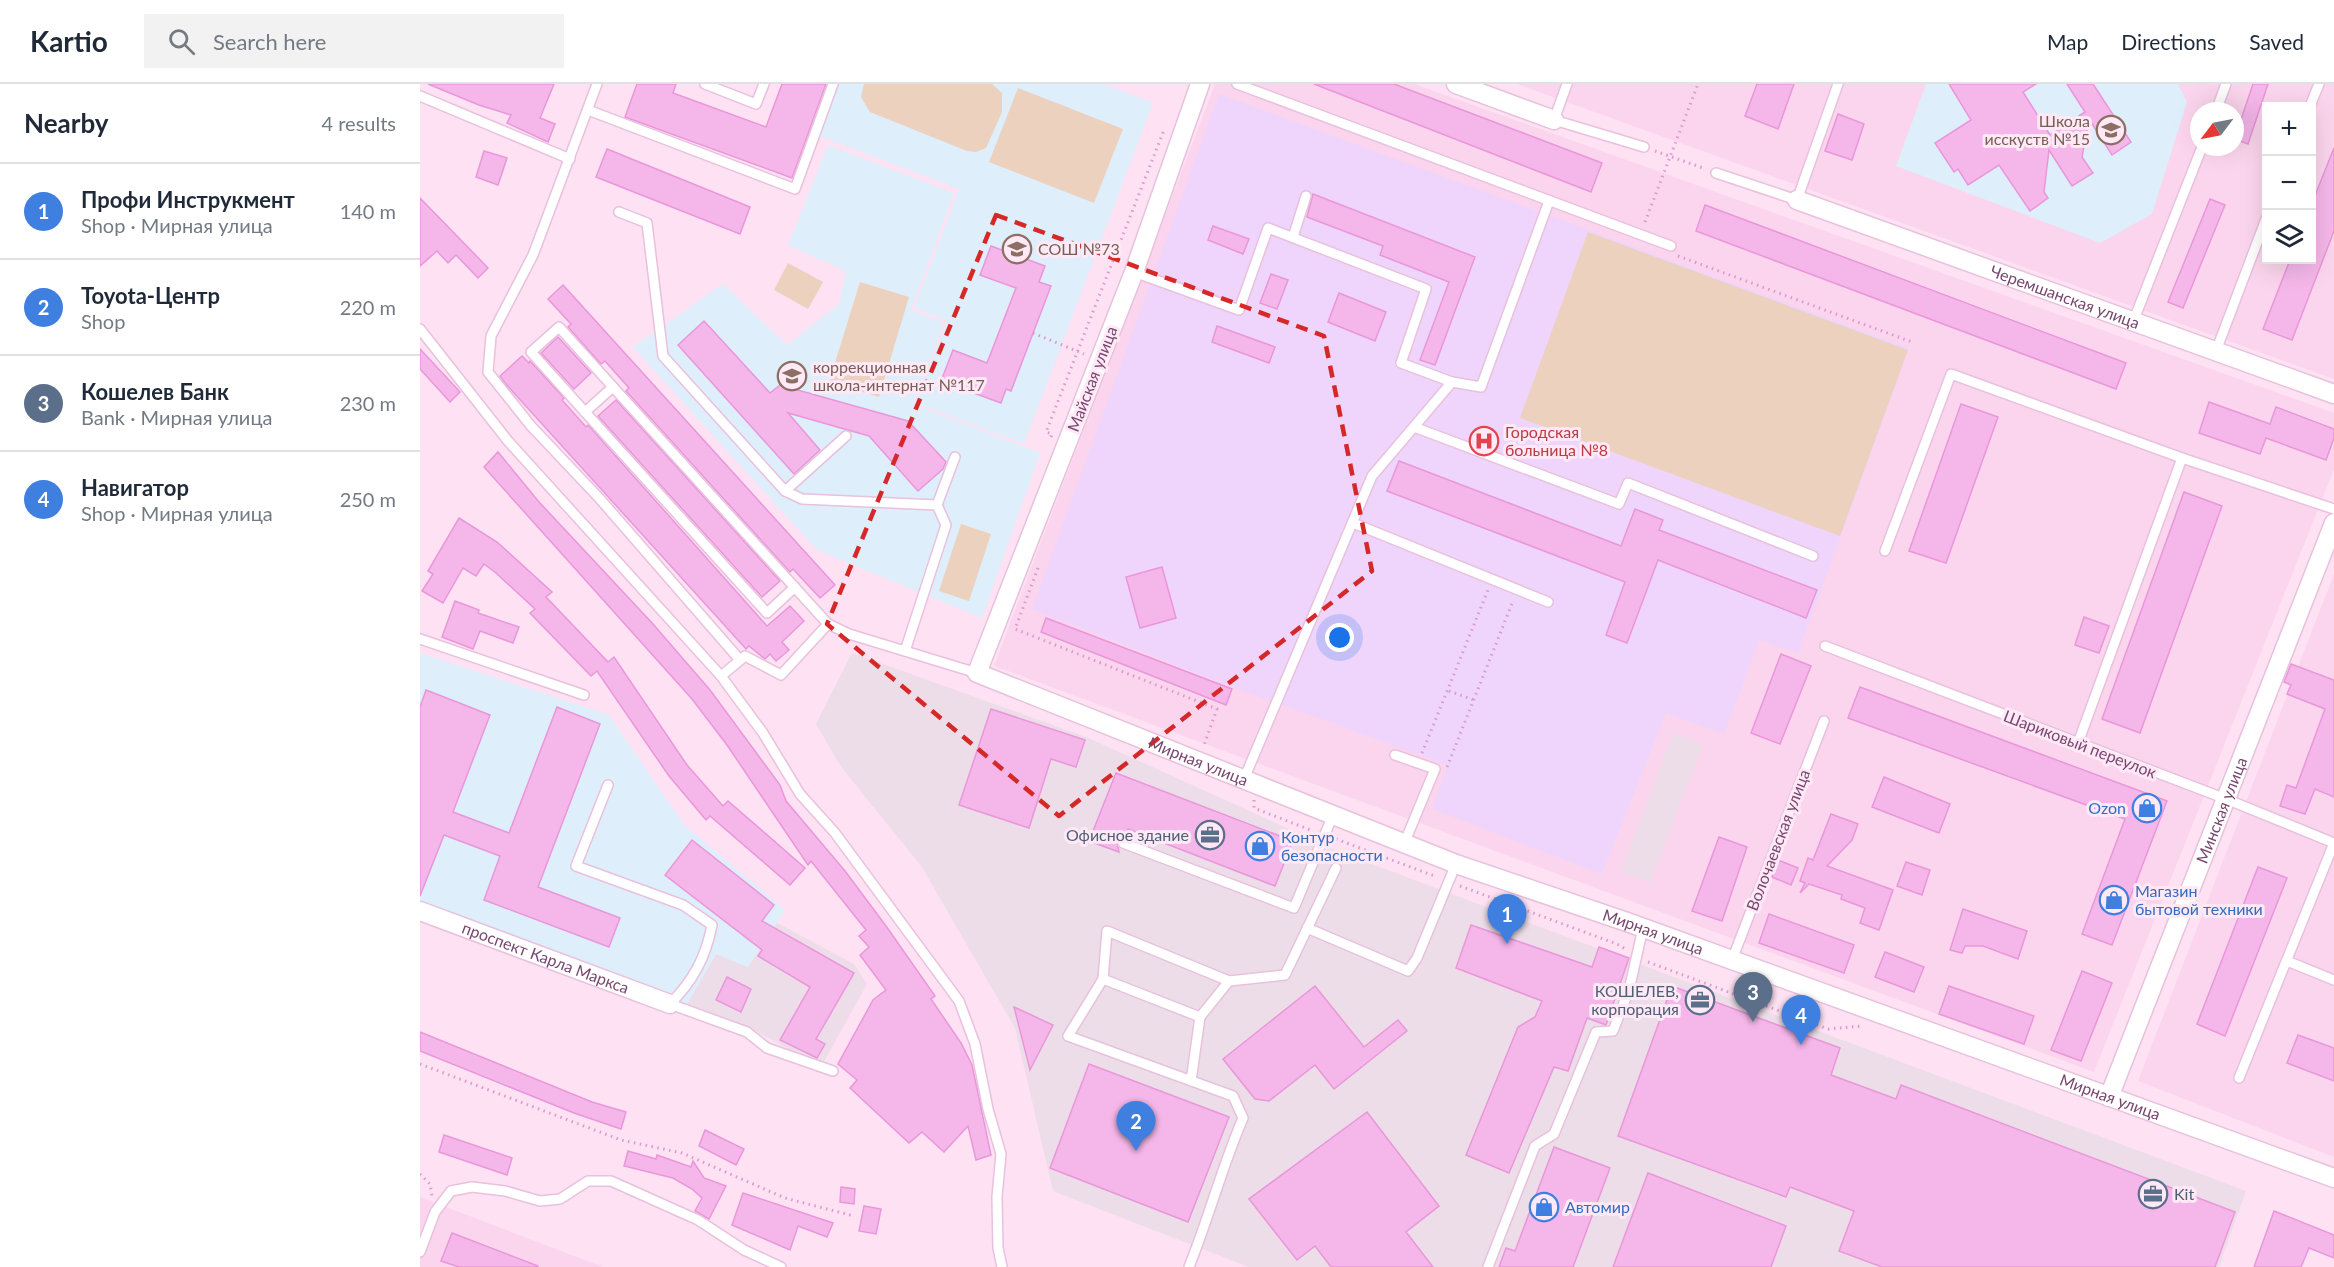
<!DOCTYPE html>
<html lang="en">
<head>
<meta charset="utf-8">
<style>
	:root { --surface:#fff; --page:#f2f2f3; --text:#1f2937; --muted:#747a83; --line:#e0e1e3; --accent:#f13ded }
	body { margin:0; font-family:Lato,sans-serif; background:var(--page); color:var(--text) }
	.controls { position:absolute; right:18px; top:18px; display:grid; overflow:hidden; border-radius:0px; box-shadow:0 6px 24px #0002 }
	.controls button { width:54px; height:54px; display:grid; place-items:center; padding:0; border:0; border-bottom:2px solid var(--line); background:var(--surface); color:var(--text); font:30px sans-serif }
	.compass { position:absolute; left:1770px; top:18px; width:54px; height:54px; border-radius:50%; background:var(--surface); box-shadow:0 6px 24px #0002; rotate:238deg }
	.you { position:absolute; left:920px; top:554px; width:21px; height:21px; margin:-15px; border:4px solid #fff; border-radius:50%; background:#1a73e8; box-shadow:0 0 0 9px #1a73e833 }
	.badge { display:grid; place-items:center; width:39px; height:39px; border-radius:50%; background:var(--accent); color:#fff; font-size:20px; font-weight:700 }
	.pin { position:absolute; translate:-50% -50px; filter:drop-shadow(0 2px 3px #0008) }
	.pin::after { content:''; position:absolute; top:32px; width:21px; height:18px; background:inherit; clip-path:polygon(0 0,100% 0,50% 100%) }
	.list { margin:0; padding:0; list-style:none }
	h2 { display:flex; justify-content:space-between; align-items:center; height:78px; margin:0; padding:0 24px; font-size:26px }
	h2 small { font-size:20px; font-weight:400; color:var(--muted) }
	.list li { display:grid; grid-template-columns:39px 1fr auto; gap:18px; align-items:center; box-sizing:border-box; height:96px; padding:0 24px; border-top:2px solid var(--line) }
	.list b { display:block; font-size:22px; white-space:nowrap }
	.list p { margin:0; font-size:20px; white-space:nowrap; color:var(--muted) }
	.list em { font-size:20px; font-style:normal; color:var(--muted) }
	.icon { flex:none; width:33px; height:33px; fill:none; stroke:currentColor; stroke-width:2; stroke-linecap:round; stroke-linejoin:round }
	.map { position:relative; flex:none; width:1914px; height:1183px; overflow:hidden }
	header { display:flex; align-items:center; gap:36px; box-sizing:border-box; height:84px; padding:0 30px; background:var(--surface); border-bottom:2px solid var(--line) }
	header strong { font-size:28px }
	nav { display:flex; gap:33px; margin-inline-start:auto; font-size:21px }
	.search { width:420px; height:54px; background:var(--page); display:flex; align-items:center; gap:15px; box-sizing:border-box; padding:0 21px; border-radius:0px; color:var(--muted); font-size:22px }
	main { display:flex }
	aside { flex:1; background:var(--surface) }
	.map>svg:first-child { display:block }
	.residential { fill:#fbd5ed; fill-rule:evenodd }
	.industrial { fill:#ecdde8 }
	.education { fill:#deeefa }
	.medical { fill:#efd4fc }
	.green { fill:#ecd1bf }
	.building { fill:#f5b7e9; stroke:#e996da; stroke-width:1.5 }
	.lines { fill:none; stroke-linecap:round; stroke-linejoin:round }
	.lane-casing { stroke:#e8c1dd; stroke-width:12 }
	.street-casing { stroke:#e8c1dd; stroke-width:21 }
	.path { stroke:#da9ace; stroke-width:3; stroke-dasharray:1.5 4.5; stroke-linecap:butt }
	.lane { stroke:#fff; stroke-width:9 }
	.street { stroke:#fff; stroke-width:18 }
	.marked { fill:none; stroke:#d62828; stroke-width:4.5; stroke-dasharray:12 8; stroke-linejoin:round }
	.labels { text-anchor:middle; stroke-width:6; stroke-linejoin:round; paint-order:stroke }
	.education-label { font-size:16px; fill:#785e54; stroke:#ffe9f6; text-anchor:start }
	.street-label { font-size:16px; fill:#77466f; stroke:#ffe9f6 }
	.health-label { font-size:16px; fill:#be3a42; stroke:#ffe9f6; text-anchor:start }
	.shop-label { font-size:16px; fill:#366cbe; stroke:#ffe9f6; text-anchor:start }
	.service-label { font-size:16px; fill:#4e5e75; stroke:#ffe9f6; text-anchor:end }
</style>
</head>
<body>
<header>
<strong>Kartio</strong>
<div class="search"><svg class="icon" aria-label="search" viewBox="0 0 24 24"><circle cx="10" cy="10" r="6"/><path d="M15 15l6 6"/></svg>Search here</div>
<nav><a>Map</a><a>Directions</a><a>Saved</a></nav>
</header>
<main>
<aside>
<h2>Nearby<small>4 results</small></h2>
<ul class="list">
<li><span class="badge" style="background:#3f7fe0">1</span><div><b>Профи Инструкмент</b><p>Shop · Мирная улица</p></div><em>140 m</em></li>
<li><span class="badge" style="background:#3f7fe0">2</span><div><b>Toyota-Центр</b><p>Shop</p></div><em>220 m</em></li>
<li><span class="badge" style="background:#5c6f8a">3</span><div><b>Кошелев Банк</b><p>Bank · Мирная улица</p></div><em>230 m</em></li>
<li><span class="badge" style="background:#3f7fe0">4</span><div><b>Навигатор</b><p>Shop · Мирная улица</p></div><em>250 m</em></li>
</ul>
</aside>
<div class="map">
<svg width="1914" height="1183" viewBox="0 0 1914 1183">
	<rect width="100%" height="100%" fill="#fee1f2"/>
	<g class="residential">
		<path d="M795,0H994L1914,329V385L1674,988L574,582Z"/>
		<path d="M1097,0H1914V295ZM1846,22H1892V176H1846ZM1779,27H1815V63H1779Z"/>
		<path d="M1914,490V1073L1718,997Z"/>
		<path d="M0,1113L183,1183H0Z"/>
	</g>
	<g class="industrial">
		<path d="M432,569L666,653L922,769L1826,1107L1799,1183H829L633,1107L595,944L502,783L422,684L396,640Z"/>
		<path d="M1253,649L1283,660L1230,799L1201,787Z"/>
		<path d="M357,839L434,880L447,900L401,983L327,942L267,920L296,870L328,883Z"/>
	</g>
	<g class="education">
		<path d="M417,0H684L733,19L604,360L496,319L527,237L494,224L539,105L397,51Z"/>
		<path d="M1506,0H1758L1767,18L1732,130L1680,159L1476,82Z"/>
		<path d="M408,61L534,109L491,226L524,239L494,320L620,369L562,534L397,466L213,263L303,200L367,261L419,220L426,187L368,161Z"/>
		<path d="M0,569L189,631L264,741L365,826L328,883L296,870L267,920L0,819Z"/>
	</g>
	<path class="medical" d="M799,10L1489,264L1378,570L1339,556L1304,650L1246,629L1182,790L1012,725L1028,681L818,605L612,525Z"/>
	<g class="green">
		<path d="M444,0H572L582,9V28L566,64L556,68L547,67L450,28L441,13Z"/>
		<path d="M598,4L703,45L674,119L569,78Z"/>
		<path d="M1168,148L1488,266L1420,452L1100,334Z"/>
		<path d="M368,179L403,198L388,225L354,206Z"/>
		<path d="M440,198L489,213L459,313L409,298Z"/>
		<path d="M541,440L571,450L549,517L519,507Z"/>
	</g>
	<g class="building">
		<path d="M8,0H134L120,34L135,40L128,58L87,39L91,31L59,21Z"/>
		<path d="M217,0H256L253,9L346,43L362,0H406L372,94L205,33Z"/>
		<path d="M894,0H974L1182,79L1171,108Z"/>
		<path d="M1337,0H1374L1358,45L1325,32Z"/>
		<path d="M1529,0H1616L1603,8L1630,51L1665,28L1647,0H1673L1711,58L1692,71L1669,35L1662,73L1673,89L1652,102L1629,66L1624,108L1628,114L1610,127L1579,81L1548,101L1538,85L1534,88L1515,59L1551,36Z"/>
		<path d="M1833,0H1848L1828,60L1815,55V53Z"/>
		<path d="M1418,30L1444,40L1432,76L1405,67Z"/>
		<path d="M1914,64V147L1872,256L1843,245L1870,176H1892V119Z"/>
		<path d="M187,65L330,123L320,150L176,93Z"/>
		<path d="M64,67L87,74L78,101L56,93Z"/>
		<path d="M893,110L1055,173L1015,281L1000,276L1029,198L960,171L963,162L887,133Z"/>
		<path d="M0,114L68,184L58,194L36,171L28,179L17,167L0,182Z"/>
		<path d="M1790,115L1805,121L1763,224L1748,218Z"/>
		<path d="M1285,121L1706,279L1696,305L1276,147Z"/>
		<path d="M793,142L829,155L823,170L788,156Z"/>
		<path d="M571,162L625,182L619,198L631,202L591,307L586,305L581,319L521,297L533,266L567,279L596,204L560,191Z"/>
		<path d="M851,190L868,196L857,225L840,219Z"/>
		<path d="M143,201L415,501L400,514L373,485L370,488L206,307L209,304L185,277L181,280L148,243L151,240L128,215Z"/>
		<path d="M919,209L966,228L955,257L908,238Z"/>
		<path d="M284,237L350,309L360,301L488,337L526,378L523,385L498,407L449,352L368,329L400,366L374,390L258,261Z"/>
		<path d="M797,242L855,263L849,279L792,258Z"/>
		<path d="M138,253L171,289L154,305L121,269Z"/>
		<path d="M0,265L40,308L30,318L0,285Z"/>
		<path d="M102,272L109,279L110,277L144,314L142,316L166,343L168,341L347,542L370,522L384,537L362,558L369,566L356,577L350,570L345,575L329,562L326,565L85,299L80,292Z"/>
		<path d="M196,316L360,497L342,513L178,332Z"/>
		<path d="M1789,318L1850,340L1856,323L1914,345V354L1906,376L1846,354L1840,370L1779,349Z"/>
		<path d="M1541,320L1578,333L1526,479L1489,467Z"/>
		<path d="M78,368L119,418L233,540L290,606L360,701L366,717L425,787L466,842L515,912L511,915L541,959L552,981L571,1071L556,1076L548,1042L524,1068L502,1048L489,1059L430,1004L437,996L418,980L453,916L466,906L440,871L449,863L439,852L446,846L391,777L388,781L307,661L272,615L64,383Z"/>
		<path d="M979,377L1201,462L1215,425L1243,436L1239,446L1397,506L1386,534L1238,476L1207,559L1186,551L1205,498L967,407Z"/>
		<path d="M1764,408L1802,422L1720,649L1682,635Z"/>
		<path d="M39,434L77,458L132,508L126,513L188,578L194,573L267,681L303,722L308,717L385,784L370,801L290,732L286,736L249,692L177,587L171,592L110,529L115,525L76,489L64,480L56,492L43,484L23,519L2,507L13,490L8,487Z"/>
		<path d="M742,483L756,534L720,544L706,493Z"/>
		<path d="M35,517L59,526L58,529L99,543L93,559L60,547L53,565L22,553Z"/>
		<path d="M1664,533L1689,542L1679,569L1655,561Z"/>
		<path d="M626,534L812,605L806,621L621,548Z"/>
		<path d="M1361,570L1391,582L1360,660L1331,649Z"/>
		<path d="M1871,580L1914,596V713L1895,705L1885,730L1860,722L1867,701L1876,704L1905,625L1867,610L1871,601L1864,598Z"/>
		<path d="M1440,603L1747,717L1692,861L1662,850L1705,735L1428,634Z"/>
		<path d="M6,606L70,631L33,728L89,749L137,623L180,640L118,803L200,834L189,863L64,816L80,772L24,751L0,812V623Z"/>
		<path d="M571,625L665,656L656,683L631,675L609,744L539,721Z"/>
		<path d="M696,689L873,757L855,802L708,745L705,753L697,756L699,768L669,757Z"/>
		<path d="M1464,693L1530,720L1519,749L1452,723Z"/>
		<path d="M1411,730L1438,740L1432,756L1407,782L1473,806L1459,846L1440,839L1445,824L1421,815L1422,811L1389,800L1380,809L1385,799L1380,797L1388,774L1393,776Z"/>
		<path d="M1299,753L1327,763L1302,837L1272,827Z"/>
		<path d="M272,756L354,821L342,837L434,889L396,955L405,960L397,974L360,956L390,903L338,872L342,866L245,791Z"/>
		<path d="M1358,776L1378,784L1371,801L1352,793Z"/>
		<path d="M1486,778L1510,786L1502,811L1477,802Z"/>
		<path d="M1838,783L1867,794L1805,952L1777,940Z"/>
		<path d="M1543,825L1607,847L1598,875L1563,862H1545L1542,869L1530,866Z"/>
		<path d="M1349,830L1434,861L1424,889L1339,859Z"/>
		<path d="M1051,841L1172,883L1179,863L1209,874L1186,941L1167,934L1148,987L1134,983L1089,1089L1046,1071L1098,943L1115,933L1122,917L1036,884Z"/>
		<path d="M1465,868L1504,883L1494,908L1455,893Z"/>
		<path d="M1662,887L1692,899L1661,977L1631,966Z"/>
		<path d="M307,893L331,905L321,928L296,916Z"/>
		<path d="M895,902L944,963L978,936L987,947L914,1005L895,981L849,1017L835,1015L803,975Z"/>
		<path d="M1252,902L1420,964L1411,991L1476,1015L1481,1001L1815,1128L1795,1183H1462L1419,1167L1434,1127L1370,1103L1366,1113L1198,1052Z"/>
		<path d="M1529,902L1614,932L1604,960L1519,930Z"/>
		<path d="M594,923L633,941L610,986Z"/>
		<path d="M0,948L172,1018L206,1028L201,1045L154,1029L0,967Z"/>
		<path d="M1878,951L1914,964V997L1867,979Z"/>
		<path d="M669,980L809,1033L768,1138L630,1084Z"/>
		<path d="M947,1028L1019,1122L986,1148L1013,1183H911L895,1162L877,1176L829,1115Z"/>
		<path d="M285,1046L324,1065L316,1081L279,1062Z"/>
		<path d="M24,1051L92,1074L87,1091L19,1068Z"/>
		<path d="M1134,1063L1190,1084L1153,1183H1079L1086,1164L1095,1167Z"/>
		<path d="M208,1067L236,1075L237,1071L271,1083L273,1077L284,1094L306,1102L289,1135L275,1127L282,1114L272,1105L253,1094L204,1082Z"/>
		<path d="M1228,1089L1366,1142L1351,1183H1193Z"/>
		<path d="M421,1103L435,1105L434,1120L420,1118Z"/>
		<path d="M323,1109L413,1139L407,1153L378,1142L370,1166L312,1141Z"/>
		<path d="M444,1122L461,1125L456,1150L439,1147Z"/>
		<path d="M1854,1127L1914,1151V1174L1889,1164L1881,1183H1834Z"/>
		<path d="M32,1149L118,1182V1183H39L21,1177Z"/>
	</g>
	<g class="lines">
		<g class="lane-casing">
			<g id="lane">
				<path d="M177,0L113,171L71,252L68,288L111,342L180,415L320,576"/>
				<path d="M285,0L336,20L344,0"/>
				<path d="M817,0L1251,162"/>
				<path d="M1147,0L1134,36L1224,63"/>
				<path d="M0,12L150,75"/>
				<path d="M1890,22L1899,0"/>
				<path d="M168,26L375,105L413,0"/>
				<path d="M1796,27L1806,0"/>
				<path d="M1296,89L1377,116L1418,0"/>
				<path d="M199,128L227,139L243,272L365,407L382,415L517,421L526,441L485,567"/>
				<path d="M873,153L886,112"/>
				<path d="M714,188L819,226L848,144L1006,205L981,279L1032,298"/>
				<path d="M1713,238L1782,63"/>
				<path d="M0,245L88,357L301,592L343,649L380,710L415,749L539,917L555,960L568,1025L581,1070L577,1113L578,1164L582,1183"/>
				<path d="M1796,267L1846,135"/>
				<path d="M165,328L111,268L139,243L193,303"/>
				<path d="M994,343L1199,420L1208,399L1393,472"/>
				<path d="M365,407L426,352"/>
				<path d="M517,421L535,373"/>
				<path d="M933,439L1128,518"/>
				<path d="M1465,467L1531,290L1762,374L1914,425"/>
				<path d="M375,503L347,529L165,328L193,303L408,540"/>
				<path d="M0,555L164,611"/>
				<path d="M1405,562L1806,715L1914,759"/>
				<path d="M301,592L325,572L361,591L408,540L429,550L557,589"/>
				<path d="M1658,659L1762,374"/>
				<path d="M975,671L1015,685L984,760"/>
				<path d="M824,695L952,392L1032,298L1061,303L1129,117"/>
				<path d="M188,701L156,782L263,821L292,841C286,873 273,897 250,920L327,948L347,964L413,987"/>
				<path d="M703,759L874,824L913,731"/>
				<path d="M887,844L988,887L997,874L1036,780"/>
				<path d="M1312,876L1404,637"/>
				<path d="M1867,877L1914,896"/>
				<path d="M683,895L780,933"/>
				<path d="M1819,994L1914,759"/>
				<path d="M771,997L780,933L809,897L865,891L916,784"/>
				<path d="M0,1168L15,1128L31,1107L52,1103L85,1107L120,1117L140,1115L168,1097H191L278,1136L324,1166L361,1183"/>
				<path d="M769,1183C789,1133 802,1083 823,1034L813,1012L648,952L683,895L687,847L809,897"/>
				<path d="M1068,1183L1115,1062L1134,1050L1176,948L1193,947L1209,906L1223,844"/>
			</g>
		</g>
		<g class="street-casing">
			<g id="street">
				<path id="s1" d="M780,0L714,188L557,589L1036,780L1207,838L1914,1094"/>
				<path d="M1036,0L1134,36"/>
				<path id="s2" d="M1377,116L1914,310"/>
				<path id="s3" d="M0,827L250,920"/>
				<path id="s4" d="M1689,1013L1914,439"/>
			</g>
		</g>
		<g class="path">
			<path d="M1235,67L1286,85"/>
			<path d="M1225,138L1278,0"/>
			<path d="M1258,172L1492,258"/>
			<path d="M613,249L664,270"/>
			<path d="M631,353L632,350L626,348L744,46"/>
			<path d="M618,484L595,545L797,625L784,661"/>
			<path d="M1029,607L1054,616"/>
			<path d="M1002,669L1068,506"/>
			<path d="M1027,683L1093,517"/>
			<path d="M834,716V724L893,747"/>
			<path d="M916,755L1017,793"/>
			<path d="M1040,802L1197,860L1207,866"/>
			<path d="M1228,878L1408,945L1443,942"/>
			<path d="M0,980L201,1056L262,1069L365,1114L434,1132"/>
			<path d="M0,1090L10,1100L12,1112"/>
		</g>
		<use href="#lane" class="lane"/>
		<use href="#street" class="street"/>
	</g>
	<path class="marked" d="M576,131L904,252L952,487L639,732L407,540Z"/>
	<defs>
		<g id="school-ring" transform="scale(1.5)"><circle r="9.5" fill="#ffe9f6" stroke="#8d6e63" stroke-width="1.5"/><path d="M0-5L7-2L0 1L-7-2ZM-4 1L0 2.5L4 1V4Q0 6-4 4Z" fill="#8d6e63"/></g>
		<g id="hospital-ring" transform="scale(1.5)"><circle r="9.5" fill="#ffe9f6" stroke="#e0444e" stroke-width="1.5"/><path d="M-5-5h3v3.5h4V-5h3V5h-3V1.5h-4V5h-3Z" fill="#e0444e"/></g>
		<g id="shop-ring" transform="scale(1.5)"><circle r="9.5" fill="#ffe9f6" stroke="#3f7fe0" stroke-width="1.5"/><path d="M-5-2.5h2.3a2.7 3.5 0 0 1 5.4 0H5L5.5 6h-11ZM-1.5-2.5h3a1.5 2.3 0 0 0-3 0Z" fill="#3f7fe0"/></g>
		<g id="office-ring" transform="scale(1.5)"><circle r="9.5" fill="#ffe9f6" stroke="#5c6f8a" stroke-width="1.5"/><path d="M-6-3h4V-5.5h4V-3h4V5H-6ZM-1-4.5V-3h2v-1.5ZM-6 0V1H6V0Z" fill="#5c6f8a"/></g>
	</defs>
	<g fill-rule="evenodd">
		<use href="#school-ring" x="1691" y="46"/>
		<use href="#school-ring" x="597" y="165"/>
		<use href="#school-ring" x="372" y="292"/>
		<use href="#hospital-ring" x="1064" y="357"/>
		<use href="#shop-ring" x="1727" y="724"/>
		<use href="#office-ring" x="790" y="751"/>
		<use href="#shop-ring" x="840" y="762"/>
		<use href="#shop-ring" x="1694" y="816"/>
		<use href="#office-ring" x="1280" y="916"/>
		<use href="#office-ring" x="1733" y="1110"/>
		<use href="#shop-ring" x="1124" y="1123"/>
	</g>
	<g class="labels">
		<g class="education-label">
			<text x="1670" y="43" text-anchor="end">Школа<tspan x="1670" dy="18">исскуств №15</tspan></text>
			<text x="618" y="171">СОШ №73</text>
			<text x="393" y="289">коррекционная<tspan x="393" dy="18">школа-интернат №117</tspan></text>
		</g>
		<g class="street-label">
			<text dy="6" stroke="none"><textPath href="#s2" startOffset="285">Черемшанская улица</textPath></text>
			<text transform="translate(672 295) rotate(-69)" y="6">Майская улица</text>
			<text transform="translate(1660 660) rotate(21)" y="6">Шариковый переулок</text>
			<text dy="6" stroke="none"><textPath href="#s1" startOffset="868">Мирная улица</textPath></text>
			<text dy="6" stroke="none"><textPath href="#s4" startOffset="308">Минская улица</textPath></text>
			<text transform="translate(1358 756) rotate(-69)" y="6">Волочаевская улица</text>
			<text dy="6" stroke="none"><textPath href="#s1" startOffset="1354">Мирная улица</textPath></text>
			<text dy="6" stroke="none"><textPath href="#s3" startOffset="134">проспект Карла Маркса</textPath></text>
			<text dy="6" stroke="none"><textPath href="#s1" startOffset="1840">Мирная улица</textPath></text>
		</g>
		<g class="health-label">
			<text x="1085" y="354">Городская<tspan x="1085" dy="18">больница №8</tspan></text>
		</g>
		<g class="shop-label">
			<text x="1706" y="730" text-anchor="end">Ozon</text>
			<text x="861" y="759">Контур<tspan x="861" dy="18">безопасности</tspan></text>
			<text x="1715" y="813">Магазин<tspan x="1715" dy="18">бытовой техники</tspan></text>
			<text x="1145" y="1129">Автомир</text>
		</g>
		<g class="service-label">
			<text x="769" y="757">Офисное здание</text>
			<text x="1259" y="913">КОШЕЛЕВ,<tspan x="1259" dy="18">корпорация</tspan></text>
			<text x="1754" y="1116" text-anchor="start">Kit</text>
		</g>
	</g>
</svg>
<div class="controls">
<button>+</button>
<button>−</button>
<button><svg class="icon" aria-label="layers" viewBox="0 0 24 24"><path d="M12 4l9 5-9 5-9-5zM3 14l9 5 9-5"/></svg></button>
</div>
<svg class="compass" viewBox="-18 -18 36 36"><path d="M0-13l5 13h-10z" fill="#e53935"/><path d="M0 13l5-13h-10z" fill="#747a83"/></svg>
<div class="you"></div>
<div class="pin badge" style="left:1087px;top:860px;background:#3f7fe0">1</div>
<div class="pin badge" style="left:716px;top:1067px;background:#3f7fe0">2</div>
<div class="pin badge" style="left:1333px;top:938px;background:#5c6f8a">3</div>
<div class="pin badge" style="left:1381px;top:961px;background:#3f7fe0">4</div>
</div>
</main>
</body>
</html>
